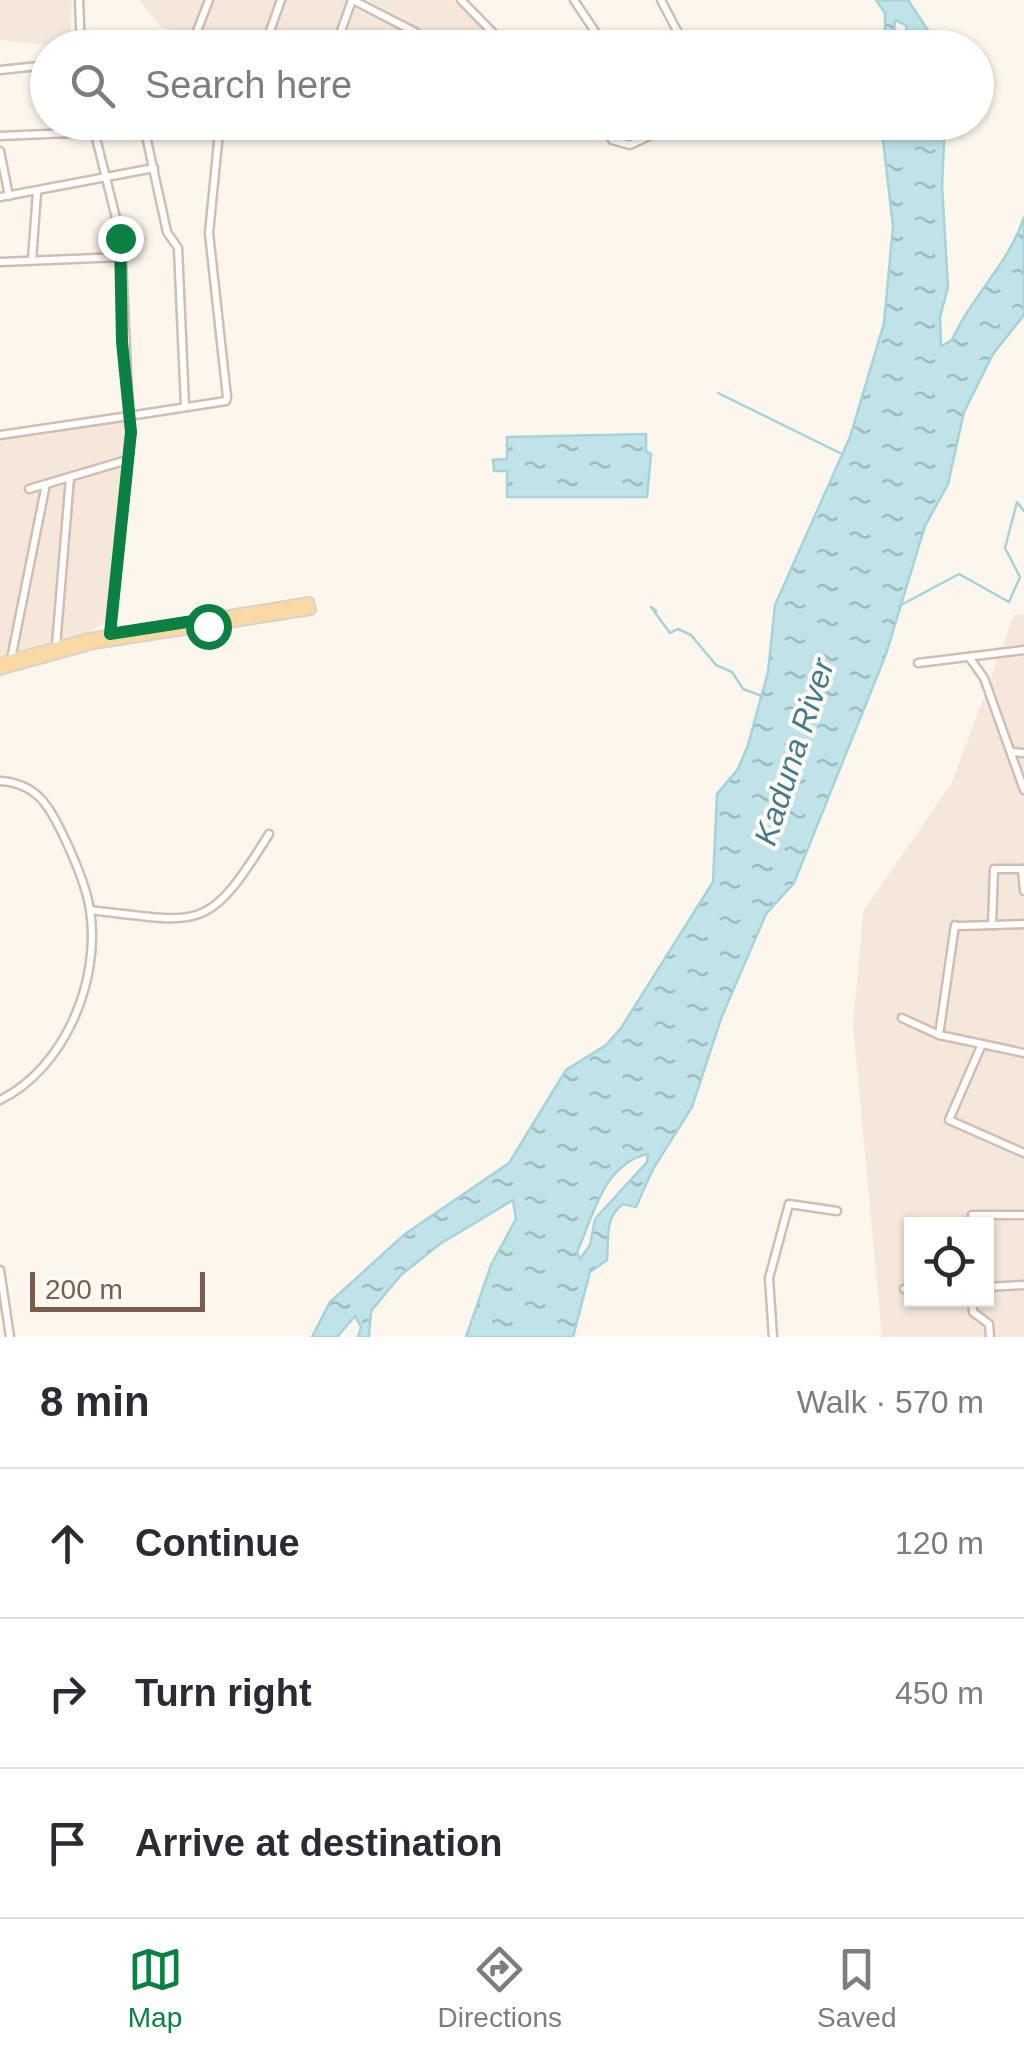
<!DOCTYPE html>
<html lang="en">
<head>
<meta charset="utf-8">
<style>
	:root { --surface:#fff; --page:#f2f2f3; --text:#2b2b33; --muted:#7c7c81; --line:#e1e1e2; --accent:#0b8043 }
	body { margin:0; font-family:Helvetica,sans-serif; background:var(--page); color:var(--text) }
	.controls { position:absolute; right:30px; bottom:30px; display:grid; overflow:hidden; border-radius:0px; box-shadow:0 2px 8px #0004 }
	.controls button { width:90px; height:90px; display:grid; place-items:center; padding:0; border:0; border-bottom:2px solid var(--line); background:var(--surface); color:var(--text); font:50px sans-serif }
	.scale { position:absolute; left:30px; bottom:25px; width:175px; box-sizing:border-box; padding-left:10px; border:5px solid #7a5c4d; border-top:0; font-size:28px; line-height:35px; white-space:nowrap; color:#7a5c4d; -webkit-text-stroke:8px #fffaf3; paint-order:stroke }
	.stop { position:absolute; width:30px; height:30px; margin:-22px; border:8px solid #0b8043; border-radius:50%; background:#fff }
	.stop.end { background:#0b8043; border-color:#fff; box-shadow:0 2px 10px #0008 }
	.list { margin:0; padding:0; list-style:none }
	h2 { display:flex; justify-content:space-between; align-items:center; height:130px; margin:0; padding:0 40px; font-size:42px }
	h2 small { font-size:32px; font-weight:400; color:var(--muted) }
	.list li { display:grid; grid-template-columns:65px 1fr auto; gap:30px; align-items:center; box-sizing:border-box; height:150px; padding:0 40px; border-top:2px solid var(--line) }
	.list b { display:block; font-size:38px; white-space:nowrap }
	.list em { font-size:32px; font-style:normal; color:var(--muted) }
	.icon { flex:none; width:55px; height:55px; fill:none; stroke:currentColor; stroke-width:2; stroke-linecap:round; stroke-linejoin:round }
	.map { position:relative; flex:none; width:1024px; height:1337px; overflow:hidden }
	.search { position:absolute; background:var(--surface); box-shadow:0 2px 8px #0004; left:30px; right:30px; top:30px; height:110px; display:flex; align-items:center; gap:25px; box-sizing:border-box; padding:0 35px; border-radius:55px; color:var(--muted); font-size:38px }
	.sheet { height:580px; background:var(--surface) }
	nav { display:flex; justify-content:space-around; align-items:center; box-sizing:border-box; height:140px; border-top:2px solid var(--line); background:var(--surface); font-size:28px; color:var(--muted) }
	nav a { display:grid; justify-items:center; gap:5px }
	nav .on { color:var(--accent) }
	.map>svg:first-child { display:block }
	.residential { fill:#f5e8da; fill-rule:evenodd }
	.water { fill:url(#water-ripples); stroke:#a5d3da; stroke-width:2.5; fill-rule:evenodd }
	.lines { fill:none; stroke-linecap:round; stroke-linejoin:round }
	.stream { stroke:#a5d3da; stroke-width:2.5 }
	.minor-casing { stroke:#d1beb0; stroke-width:11 }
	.major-casing { stroke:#dad1cd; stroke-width:12 }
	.minor { stroke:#fff; stroke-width:6 }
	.major { stroke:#fbd9a5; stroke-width:8 }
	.route { stroke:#0b8043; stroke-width:12 }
	.labels { text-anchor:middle; stroke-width:8; stroke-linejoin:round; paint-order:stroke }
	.water-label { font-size:32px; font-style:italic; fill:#437c86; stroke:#fffaf3 }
</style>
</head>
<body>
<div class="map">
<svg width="1024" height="1337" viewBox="0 0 1024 1337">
	<defs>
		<pattern id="water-ripples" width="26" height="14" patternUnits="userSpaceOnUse" patternTransform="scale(2.5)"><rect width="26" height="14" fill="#bfe3e8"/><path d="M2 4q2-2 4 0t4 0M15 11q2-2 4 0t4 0" fill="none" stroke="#a0bbbe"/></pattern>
	</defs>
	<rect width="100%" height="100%" fill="#fdf6ec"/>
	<g class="residential">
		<path d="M0,0H72L70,47L0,40Z"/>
		<path d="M139,0H206L192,36L161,27Z"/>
		<path d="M213,0H278L261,47H218L197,40Z"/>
		<path d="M284,0H350L331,47L267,48Z"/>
		<path d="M368,0H453L501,47H440L431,37Z"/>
		<path d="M355,9L409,33L404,47H341Z"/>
		<path d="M127,418L106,621L92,631L0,655V440Z"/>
		<path d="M1014,615H1024V1337H882L853,1026L863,912L952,782ZM912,1224H986V1300H912Z"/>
	</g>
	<g class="water">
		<path d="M876,0H908L939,47H908L906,25L895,20L893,47H885V13Z"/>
		<path d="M881,123H945L942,185L948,287L940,317L941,346L952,340C972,295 1009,264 1024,217V315L993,354L964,412L948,484L925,526L886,654L794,883L766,914L722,1016L692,1107L653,1169L636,1207L623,1204C604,1218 609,1239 607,1260L590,1272L573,1337H466L491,1265L516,1219L513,1200L440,1244L402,1274L371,1311L369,1337H358L361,1327L355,1316L337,1337H312L330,1302L405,1234L509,1163L566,1070L606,1045L621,1028L713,882L717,794L738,769L748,745L768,672L775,605L850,437L884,323L893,226ZM648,1154L647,1162L595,1219L590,1245L580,1259L577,1252C593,1217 603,1163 648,1154Z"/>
		<path d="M646,434V451L651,454L647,497H507V471H494L493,460L507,459V437Z"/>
	</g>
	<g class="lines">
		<g class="stream">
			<path d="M718,393L842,454"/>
			<path d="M899,606L959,574L1009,602L1020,577L1005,548L1017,502L1024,511"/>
			<path d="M656,611L651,607L670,633L678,629L691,635L716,665L732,672L743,689L762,696"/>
		</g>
		<g class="minor-casing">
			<g id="minor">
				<path d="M79,0L81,48"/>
				<path d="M353,0L415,32L436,48"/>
				<path d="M461,0L508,48"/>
				<path d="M574,0L606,48"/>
				<path d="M661,0L686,48"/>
				<path d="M194,39L209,0"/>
				<path d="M170,48L177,36L194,39L207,48"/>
				<path d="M264,48L281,0"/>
				<path d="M335,48L352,0"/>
				<path d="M409,48L415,32"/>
				<path d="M0,70L48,65"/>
				<path d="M143,122L167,232L178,248L185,406"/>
				<path d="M413,122L429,127L455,122"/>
				<path d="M603,122L612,140L630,145L679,122"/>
				<path d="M0,136L94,132L143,124"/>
				<path d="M0,151L9,196"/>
				<path d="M0,197L154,168"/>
				<path d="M32,260L37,192"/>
				<path d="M0,262L121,257"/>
				<path d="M0,435L129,416L121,238L92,122"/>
				<path d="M29,489L127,460"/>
				<path d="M110,634L131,432L129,416L226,401L227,397L209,233L220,122"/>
				<path d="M56,646L70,477"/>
				<path d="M969,657L984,678L1024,790"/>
				<path d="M11,659L46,484"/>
				<path d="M918,663L1024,650"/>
				<path d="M1013,752L1024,753"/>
				<path d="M0,781C37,783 50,807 64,837C75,860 86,885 90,910C101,980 65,1068 0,1100"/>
				<path d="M1022,869L1024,891"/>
				<path d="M90,910C202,923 207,934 269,834"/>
				<path d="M992,925L994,869H1024"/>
				<path d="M959,926L1024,924"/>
				<path d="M902,1018L939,1035L982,1044L949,1120L1024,1153"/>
				<path d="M939,1035L955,925"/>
				<path d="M982,1044L1024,1053"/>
				<path d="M972,1224V1215H1024"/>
				<path d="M0,1270L10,1337"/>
				<path d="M986,1287L1024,1285"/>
				<path d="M904,1289H912"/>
				<path d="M972,1300L973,1312L989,1324L990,1337"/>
				<path d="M773,1337L769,1278L789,1204L837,1211"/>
			</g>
		</g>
		<g class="major-casing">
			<path id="major" d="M0,662L89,638L309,602L311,610L94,644L0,670"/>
		</g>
		<use href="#minor" class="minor"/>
		<use href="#major" class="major"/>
	</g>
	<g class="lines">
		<path class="route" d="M120,238L122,342L131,432L110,634L206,619L208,626"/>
	</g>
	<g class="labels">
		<g class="water-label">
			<text transform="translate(794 752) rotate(-72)" y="11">Kaduna River</text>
		</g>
	</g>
</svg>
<div class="controls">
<button><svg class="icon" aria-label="locate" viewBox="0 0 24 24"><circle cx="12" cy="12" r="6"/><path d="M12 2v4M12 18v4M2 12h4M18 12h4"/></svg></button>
</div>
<div class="scale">200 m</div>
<div class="stop" style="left:208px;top:626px"></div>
<div class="stop end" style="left:120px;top:238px"></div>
<div class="search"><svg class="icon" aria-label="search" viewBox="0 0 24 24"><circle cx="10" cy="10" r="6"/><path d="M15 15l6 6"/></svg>Search here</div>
</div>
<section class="sheet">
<h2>8 min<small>Walk · 570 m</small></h2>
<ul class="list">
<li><svg class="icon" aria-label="ahead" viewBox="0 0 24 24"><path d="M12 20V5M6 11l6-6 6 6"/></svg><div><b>Continue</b></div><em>120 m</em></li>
<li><svg class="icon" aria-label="right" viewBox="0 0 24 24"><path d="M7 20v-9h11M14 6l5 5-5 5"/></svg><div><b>Turn right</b></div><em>450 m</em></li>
<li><svg class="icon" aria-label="arrive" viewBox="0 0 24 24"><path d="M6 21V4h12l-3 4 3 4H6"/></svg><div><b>Arrive at destination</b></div></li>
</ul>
</section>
<nav>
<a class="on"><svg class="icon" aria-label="map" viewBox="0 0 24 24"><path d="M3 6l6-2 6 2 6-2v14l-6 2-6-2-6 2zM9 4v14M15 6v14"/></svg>Map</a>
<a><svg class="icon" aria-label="directions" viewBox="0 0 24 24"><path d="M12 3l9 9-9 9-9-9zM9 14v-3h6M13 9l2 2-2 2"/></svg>Directions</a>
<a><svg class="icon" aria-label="saved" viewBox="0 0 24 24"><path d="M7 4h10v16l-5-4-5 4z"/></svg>Saved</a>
</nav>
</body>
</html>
